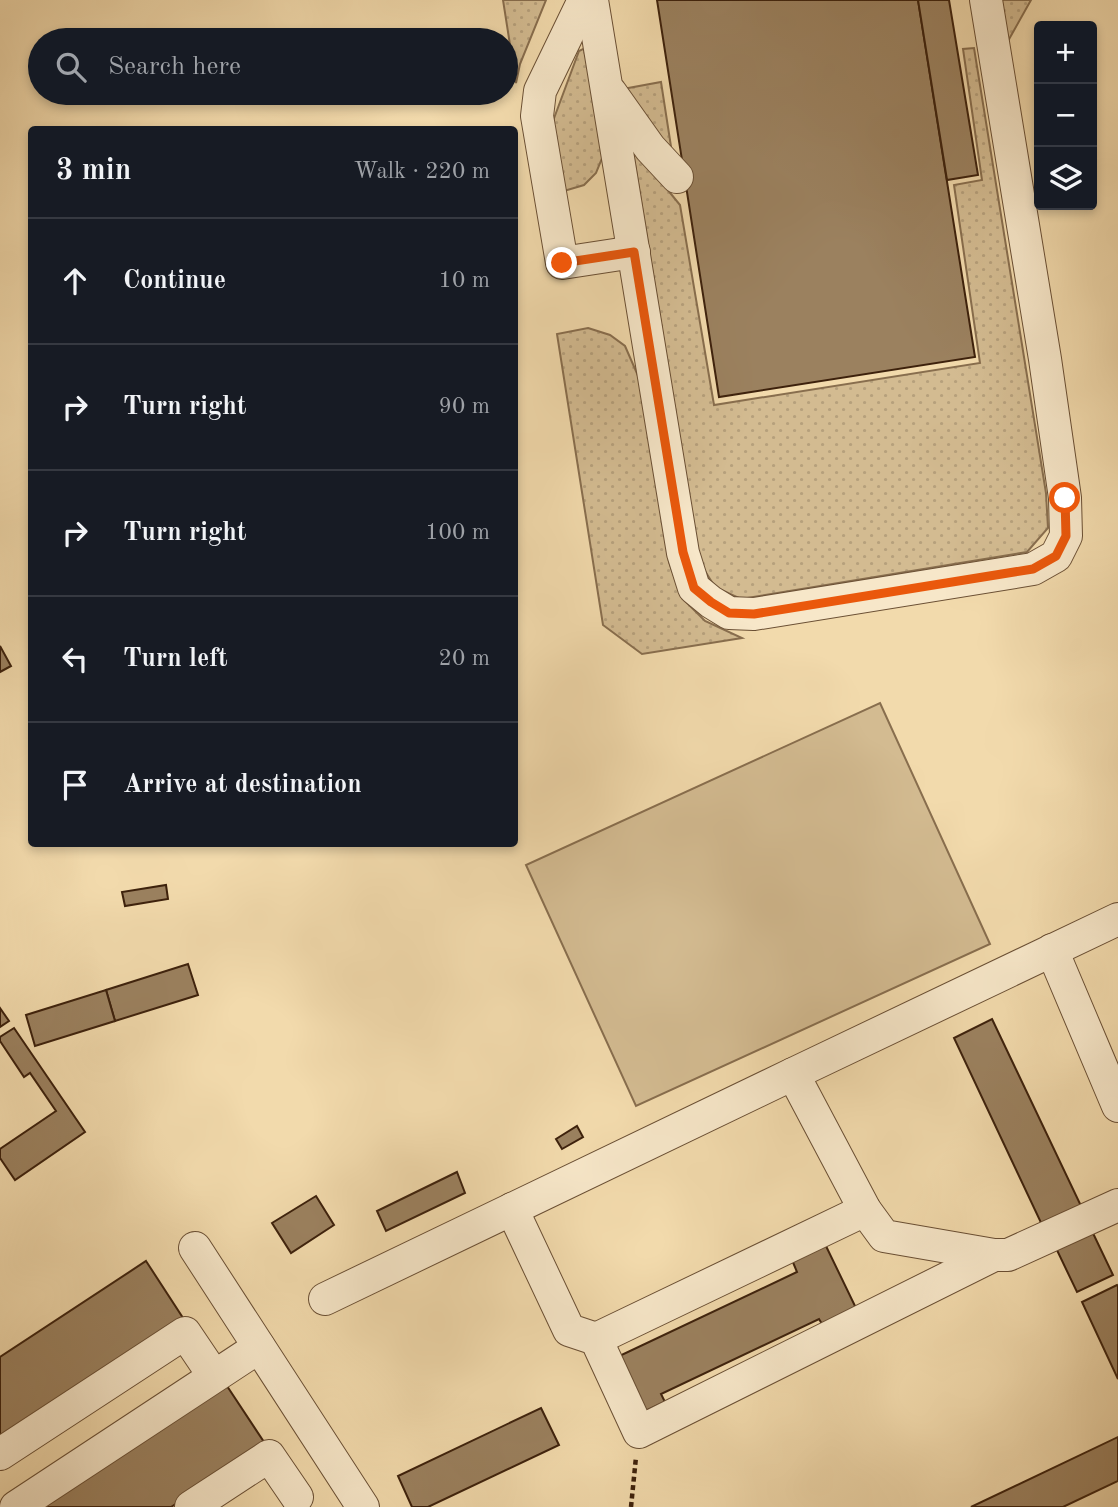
<!DOCTYPE html>
<html lang="en">
<head>
<meta charset="utf-8">
<style>
	:root { --surface:#171b24; --page:#242831; --text:#f1f3f6; --muted:#9ea1a6; --line:#363941 }
	body { margin:0; font-family:"Old Standard TT",serif; background:var(--page); color:var(--text) }
	.controls { position:absolute; right:21px; top:21px; display:grid; overflow:hidden; border-radius:7px; box-shadow:0 4px 10px #0003 }
	.controls button { width:63px; height:63px; display:grid; place-items:center; padding:0; border:0; border-bottom:2px solid var(--line); background:var(--surface); color:var(--text); font:35px sans-serif }
	.stop { position:absolute; width:21px; height:21px; margin:-16px; border:5px solid #ea580c; border-radius:50%; background:#fff }
	.stop.end { background:#ea580c; border-color:#fff; box-shadow:0 2px 7px #0008 }
	.list { margin:0; padding:0; list-style:none }
	h2 { display:flex; justify-content:space-between; align-items:center; height:91px; margin:0; padding:0 28px; font-size:30px }
	h2 small { font-size:23px; font-weight:400; color:var(--muted) }
	.list li { display:grid; grid-template-columns:46px 1fr auto; gap:21px; align-items:center; box-sizing:border-box; height:126px; padding:0 28px; border-top:2px solid var(--line) }
	.list b { display:block; font-size:26px; white-space:nowrap }
	.list em { font-size:23px; font-style:normal; color:var(--muted) }
	.icon { flex:none; width:38px; height:38px; fill:none; stroke:currentColor; stroke-width:2; stroke-linecap:round; stroke-linejoin:round }
	.map { position:relative; flex:none; width:1118px; height:1507px; overflow:hidden }
	.search { position:absolute; background:var(--surface); box-shadow:0 4px 10px #0003; left:28px; top:28px; width:490px; height:77px; display:flex; align-items:center; gap:18px; box-sizing:border-box; padding:0 24px; border-radius:38px; color:var(--muted); font-size:26px }
	.panel { position:absolute; background:var(--surface); box-shadow:0 4px 10px #0003; left:28px; top:126px; width:490px; height:721px; border-radius:7px }
	.map>svg:first-child { display:block }
	.grass { fill:url(#grass-dots); stroke:#886e4e; stroke-width:2 }
	.pitch { fill:#d3bb91; stroke:#886e4e; stroke-width:2 }
	.building { fill:#9b815f; stroke:#3d210c; stroke-width:2 }
	.lines { fill:none; stroke-linecap:round; stroke-linejoin:round }
	.minor-casing { stroke:#6a4f34; stroke-width:34 }
	.path { stroke:#3d210c; stroke-width:4.5; stroke-dasharray:5 3.5; stroke-linecap:butt }
	.minor { stroke:#f7e7c9; stroke-width:32 }
	.route { stroke:#ea580c; stroke-width:9 }
</style>
</head>
<body>
<div class="map">
<svg width="1118" height="1507" viewBox="0 0 1118 1507">
	<defs>
		<pattern id="grass-dots" width="8" height="8" patternUnits="userSpaceOnUse" patternTransform="scale(1.75)"><rect width="8" height="8" fill="#d3bb91"/><path d="M2 2h.1M6 6h.1" fill="none" stroke="#b6a07c" stroke-width="1.8" stroke-linecap="round"/></pattern>
	</defs>
	<rect width="100%" height="100%" fill="#f2daac"/>
	<filter id="stains"><feTurbulence type="fractalNoise" baseFrequency=".00286" numOctaves="4"/><feColorMatrix values="0 0 0 0 .2 0 0 0 0 .09 0 0 0 0 .02 0 0 0 .5 -.17"/></filter>
	<radialGradient id="worn" r=".72"><stop offset=".6" stop-color="#630" stop-opacity="0"/><stop offset="1" stop-color="#630" stop-opacity=".3"/></radialGradient>
	<g class="grass">
		<path d="M503,0H546L520,64L516,83Z"/>
		<path d="M1001,0H1031L1008,41Z"/>
		<path d="M974,48L1046,493L1048,528L1027,552L741,599L715,587L700,563L632,146L680,205L714,405L980,363L954,185L982,180L963,49Z"/>
		<path d="M583,49L587,51L603,156L596,173L584,185L564,191L553,121L579,51Z"/>
		<path d="M661,82L672,153L623,89Z"/>
		<path d="M588,328L610,335L625,346L639,378L669,562L682,598L705,621L742,638L642,654L603,625L557,334Z"/>
	</g>
	<path class="pitch" d="M880,703L990,944L636,1106L526,865Z"/>
	<g class="building">
		<path d="M657,0H918L975,357L719,397Z"/>
		<path d="M918,0H949L978,175L947,180Z"/>
		<path d="M0,646L11,666L0,672Z"/>
		<path d="M166,885L168,899L125,906L122,892Z"/>
		<path d="M188,964L198,995L115,1021L106,990Z"/>
		<path d="M106,990L115,1021L35,1046L26,1015Z"/>
		<path d="M0,1008L9,1021L0,1027Z"/>
		<path d="M992,1019L1082,1208L1043,1227L954,1038Z"/>
		<path d="M14,1028L85,1132L15,1180L0,1158V1149L56,1111L30,1073L24,1077L0,1041V1037Z"/>
		<path d="M577,1126L583,1137L562,1149L556,1139Z"/>
		<path d="M457,1172L465,1193L386,1231L377,1211Z"/>
		<path d="M316,1196L334,1225L291,1253L272,1223Z"/>
		<path d="M1091,1229L1113,1275L1077,1292L1055,1246Z"/>
		<path d="M825,1244L856,1308L822,1324L819,1319L661,1394L665,1402L639,1414L613,1359L797,1272L792,1260Z"/>
		<path d="M146,1261L185,1321L0,1442V1357Z"/>
		<path d="M1117,1285L1118,1286V1379L1082,1302Z"/>
		<path d="M227,1386L266,1445L171,1507H41Z"/>
		<path d="M541,1408L559,1445L428,1507H412L398,1476Z"/>
		<path d="M1118,1437V1481L1063,1507H971Z"/>
	</g>
	<g class="lines">
		<g class="minor-casing">
			<g id="minor">
				<path d="M584,0L540,91L537,116L562,263L634,252"/>
				<path d="M592,0L683,553L694,588L711,602L729,613L754,614L1033,569L1056,556L1066,536L1065,498L1045,359L986,0"/>
				<path d="M611,93L650,148L677,177"/>
				<path d="M1052,950L1118,1106"/>
				<path d="M793,1074L1118,919"/>
				<path d="M512,1209L569,1330L596,1339L639,1432L994,1255"/>
				<path d="M195,1248L363,1507"/>
				<path d="M325,1299L793,1074L865,1210L884,1236L994,1255H1008L1118,1205"/>
				<path d="M596,1339L865,1210"/>
				<path d="M0,1454L185,1333L214,1376"/>
				<path d="M16,1507L259,1347"/>
				<path d="M191,1507L269,1456L297,1497"/>
			</g>
		</g>
		<path class="path" d="M631,1507L636,1457"/>
		<use href="#minor" class="minor"/>
	</g>
	<g class="lines">
		<path class="route" d="M562,263L634,252L683,552L694,588L711,602L729,613L754,614L1033,569L1056,556L1066,536L1065,498"/>
	</g>
	<rect width="100%" height="100%" filter="url(#stains)"/>
	<rect width="100%" height="100%" fill="url(#worn)"/>
</svg>
<div class="controls">
<button>+</button>
<button>−</button>
<button><svg class="icon" aria-label="layers" viewBox="0 0 24 24"><path d="M12 4l9 5-9 5-9-5zM3 14l9 5 9-5"/></svg></button>
</div>
<div class="stop" style="left:1065px;top:498px"></div>
<div class="stop end" style="left:562px;top:263px"></div>
<div class="search"><svg class="icon" aria-label="search" viewBox="0 0 24 24"><circle cx="10" cy="10" r="6"/><path d="M15 15l6 6"/></svg>Search here</div>
<section class="panel">
<h2>3 min<small>Walk · 220 m</small></h2>
<ul class="list">
<li><svg class="icon" aria-label="ahead" viewBox="0 0 24 24"><path d="M12 20V5M6 11l6-6 6 6"/></svg><div><b>Continue</b></div><em>10 m</em></li>
<li><svg class="icon" aria-label="right" viewBox="0 0 24 24"><path d="M7 20v-9h11M14 6l5 5-5 5"/></svg><div><b>Turn right</b></div><em>90 m</em></li>
<li><svg class="icon" aria-label="right" viewBox="0 0 24 24"><path d="M7 20v-9h11M14 6l5 5-5 5"/></svg><div><b>Turn right</b></div><em>100 m</em></li>
<li><svg class="icon" aria-label="left" viewBox="0 0 24 24"><path d="M17 20v-9H6M10 6l-5 5 5 5"/></svg><div><b>Turn left</b></div><em>20 m</em></li>
<li><svg class="icon" aria-label="arrive" viewBox="0 0 24 24"><path d="M6 21V4h12l-3 4 3 4H6"/></svg><div><b>Arrive at destination</b></div></li>
</ul>
</section>
</div>
</body>
</html>
